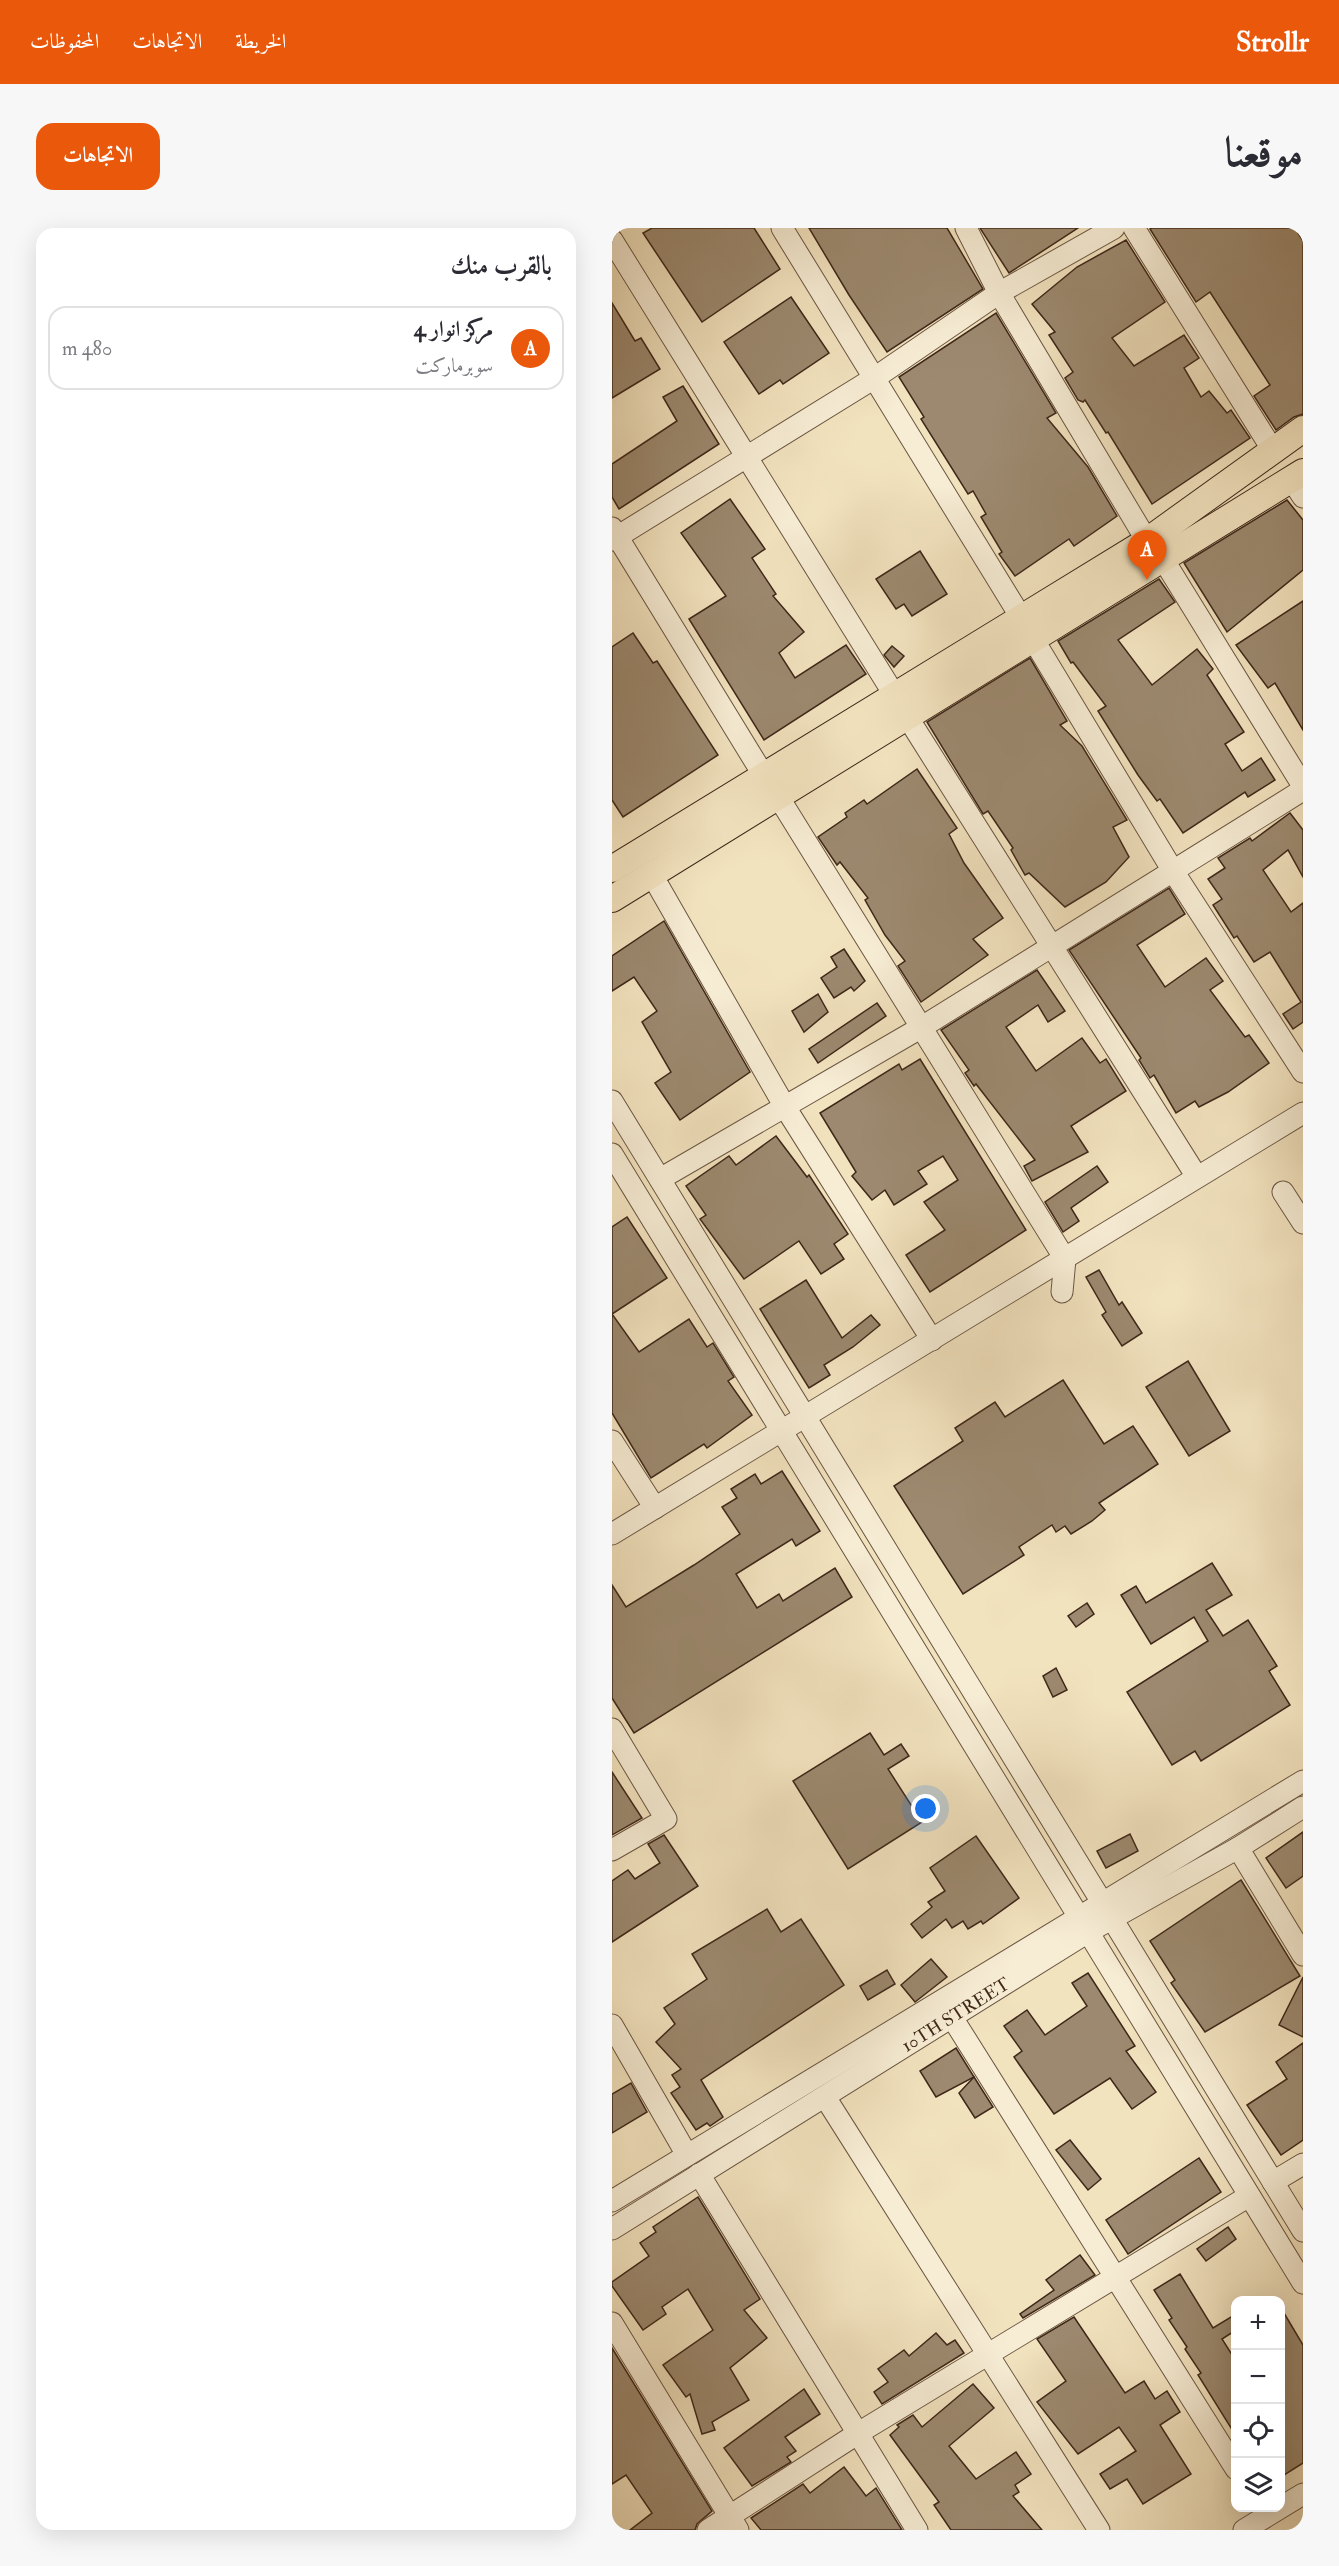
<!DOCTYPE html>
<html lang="ar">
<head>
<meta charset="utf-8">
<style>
	:root { --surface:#fff; --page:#f7f7f7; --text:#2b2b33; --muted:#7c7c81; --line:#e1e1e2; --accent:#ea580c }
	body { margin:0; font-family:"IM FELL Double Pica",Amiri,serif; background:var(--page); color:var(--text); direction:rtl }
	.controls { position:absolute; right:18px; bottom:18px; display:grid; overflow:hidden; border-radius:12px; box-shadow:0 6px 24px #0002 }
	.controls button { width:54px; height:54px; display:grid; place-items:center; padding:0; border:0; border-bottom:2px solid var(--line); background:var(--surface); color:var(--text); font:30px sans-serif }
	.you { position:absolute; left:314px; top:1581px; width:21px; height:21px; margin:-15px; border:4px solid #fff; border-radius:50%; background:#1a73e8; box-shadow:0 0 0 9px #1a73e833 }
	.badge { display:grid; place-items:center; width:39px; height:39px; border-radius:50%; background:var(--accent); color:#fff; font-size:20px; font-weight:700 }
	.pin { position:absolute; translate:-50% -50px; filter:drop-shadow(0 2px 3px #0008) }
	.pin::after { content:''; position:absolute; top:32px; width:21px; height:18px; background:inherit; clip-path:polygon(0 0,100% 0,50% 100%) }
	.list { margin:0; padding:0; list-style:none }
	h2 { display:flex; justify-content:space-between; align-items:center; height:78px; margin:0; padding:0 24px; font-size:26px }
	h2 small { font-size:20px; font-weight:400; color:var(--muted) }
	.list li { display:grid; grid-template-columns:39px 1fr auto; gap:18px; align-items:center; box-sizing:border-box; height:84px; margin:0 12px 12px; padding:0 12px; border:2px solid var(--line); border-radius:18px }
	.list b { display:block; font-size:22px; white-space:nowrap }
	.list p { margin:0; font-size:20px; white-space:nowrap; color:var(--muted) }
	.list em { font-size:20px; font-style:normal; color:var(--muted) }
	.icon { flex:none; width:33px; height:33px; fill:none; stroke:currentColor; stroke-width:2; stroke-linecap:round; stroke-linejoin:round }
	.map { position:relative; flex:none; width:691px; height:2302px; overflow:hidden; direction:ltr; border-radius:18px }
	header { display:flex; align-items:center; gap:36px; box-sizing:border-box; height:84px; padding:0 30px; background:var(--accent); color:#fff }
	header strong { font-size:28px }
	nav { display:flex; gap:33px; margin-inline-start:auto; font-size:21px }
	.intro { display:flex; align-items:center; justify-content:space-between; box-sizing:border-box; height:144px; padding:0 36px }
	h1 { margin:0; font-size:42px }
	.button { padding:15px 27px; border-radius:18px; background:var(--accent); color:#fff; font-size:21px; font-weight:700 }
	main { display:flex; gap:36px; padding:0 36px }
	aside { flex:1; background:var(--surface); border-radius:18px; box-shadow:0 6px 24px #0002 }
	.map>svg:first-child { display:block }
	.building { fill:#9c896f; stroke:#3e2719; stroke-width:1.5 }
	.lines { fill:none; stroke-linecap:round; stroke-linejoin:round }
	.minor-casing { stroke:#6b5642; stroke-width:23 }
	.major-casing { stroke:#3e2719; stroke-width:28 }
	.minor { stroke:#f7edd5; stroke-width:21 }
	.major { stroke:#f2e3bf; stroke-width:26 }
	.labels { text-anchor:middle; stroke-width:4.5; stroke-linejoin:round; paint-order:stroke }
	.street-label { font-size:18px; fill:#3e2719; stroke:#f7edd5 }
</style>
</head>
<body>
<header>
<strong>Strollr</strong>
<nav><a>الخريطة</a><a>الاتجاهات</a><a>المحفوظات</a></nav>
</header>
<div class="intro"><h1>موقعنا</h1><a class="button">الاتجاهات</a></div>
<main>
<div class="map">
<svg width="691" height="2302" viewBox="0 0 691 2302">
	<rect width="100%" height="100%" fill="#f2e3bf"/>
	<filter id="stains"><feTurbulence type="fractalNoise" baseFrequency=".00333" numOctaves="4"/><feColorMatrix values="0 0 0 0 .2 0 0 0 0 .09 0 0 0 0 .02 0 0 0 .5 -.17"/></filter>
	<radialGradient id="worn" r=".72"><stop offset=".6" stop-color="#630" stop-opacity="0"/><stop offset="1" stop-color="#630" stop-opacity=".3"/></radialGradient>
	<g class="building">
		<path d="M40,0H142L168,41L90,94L31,5Z"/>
		<path d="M197,0H335L371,61L275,124L237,67Z"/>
		<path d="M368,0H466L397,45Z"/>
		<path d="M540,0H683L691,13V186L682,189L664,202L642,168L658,157L598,64L584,74L538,1Z"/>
		<path d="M514,12L553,74L500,110L522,138L572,107L587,130L572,140L589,169L597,163L615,185L619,182L638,210L540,276L496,204L494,205L473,172L471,174L466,172L453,150L461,144L437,107L443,104L420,76L465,39Z"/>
		<path d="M179,69L217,125L171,156L168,152L147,166L112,114Z"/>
		<path d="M0,75L23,113L29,110L48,141L0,170Z"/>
		<path d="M384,85L444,185L435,190L476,239L505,288L462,318L457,311L403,348L387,326L390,324L369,289L374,286L361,263L356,266L309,191L312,189L287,149Z"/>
		<path d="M71,158L107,216L7,281L0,269V236L65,193L51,169Z"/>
		<path d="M118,271L153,321L140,330L164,366L161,368L192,404L167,425L183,450L234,417L254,446L152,512L77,391L114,368L69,305Z"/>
		<path d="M675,272L691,292V342L615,404L572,335Z"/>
		<path d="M308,323L335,366L300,388L292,376L284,381L264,351Z"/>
		<path d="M547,351L563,374L506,412L540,457L585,421L601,441L595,447L632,504L613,516L630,543L649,530L663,552L636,569L633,564L571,605L548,571L545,573L526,547L486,483L494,478L461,434L459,435L446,413Z"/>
		<path d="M691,373V502L663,455L656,460L624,417Z"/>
		<path d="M21,405L41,435L45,433L106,527L11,589L0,572V419Z"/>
		<path d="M280,418L292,428L282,439L272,427Z"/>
		<path d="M418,430L455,493L448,497L470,518L515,592L501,599L517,629L494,654L453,679L417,645L413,647L399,622L401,620L376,583L371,586L315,494Z"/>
		<path d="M305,541L345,600L337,606L352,635L391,690L361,711L376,727L309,774L286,738L293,733L273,707L253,672L256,670L228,634L225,637L206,609L235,589L233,585L252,572L255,576Z"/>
		<path d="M678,585L691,602V649L676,622L651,642L679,684L691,675V794L681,801L671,786L689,774L658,724L642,734L625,708L622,710L601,677L610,671L596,651L613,640L606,630L638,610L640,613Z"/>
		<path d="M557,660L573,686L525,717L553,759L594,730L611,753L598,762L633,809L637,807L657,835L616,864L587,879L583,873L564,885L542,847L538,850L527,832L529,830L457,722Z"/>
		<path d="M52,693L138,844L68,892L43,855L59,844L30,794L45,783L22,749L0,763V728Z"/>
		<path d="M232,721L253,753L242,763L239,759L222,770L209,750L225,739L219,729Z"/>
		<path d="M425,742L453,783L436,794L426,777L394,799L424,843L470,810L488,835L494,831L514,863L459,898L476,924L420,953L412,938L423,932L364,856L362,858L353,845L357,842L329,802Z"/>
		<path d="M206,766L216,784L192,804L180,783Z"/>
		<path d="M265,775L274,788L206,835L197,821Z"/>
		<path d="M308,831L414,1002L318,1064L294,1027L333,1002L312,974L346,952L331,928L306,943L315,956L282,977L273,962L260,972L240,948L244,944L208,885L287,836L290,842Z"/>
		<path d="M164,908L195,949L197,947L236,1006L222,1016L232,1031L209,1046L187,1013L132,1051L88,991L94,987L74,958L117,928L124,937Z"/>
		<path d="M485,938L496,954L459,980L467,993L451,1004L433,974Z"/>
		<path d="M15,989L55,1050L0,1086L27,1124L77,1091L95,1119L101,1115L122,1149L116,1153L140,1187L95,1220L92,1216L39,1250L0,1185V999Z"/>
		<path d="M487,1042L507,1077L510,1074L530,1105L510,1118L490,1087L494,1084L474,1049Z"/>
		<path d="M194,1052L230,1110L259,1087L268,1097L241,1119L212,1137L218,1147L197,1160L148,1081Z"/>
		<path d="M576,1133L618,1203L577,1228L534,1159Z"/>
		<path d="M451,1152L492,1216L521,1198L546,1236L487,1275L493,1282L480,1293L459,1306L453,1298L444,1304L440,1297L407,1319L412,1327L351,1366L282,1258L351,1213L343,1200L383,1174L393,1189Z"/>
		<path d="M170,1243L208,1303L184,1318L180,1311L124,1346L145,1380L167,1366L171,1373L223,1340L240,1369L22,1505L0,1470V1357L14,1379L82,1337L128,1306L110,1279L125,1270L119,1261L143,1246L149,1256Z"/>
		<path d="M600,1335L620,1367L594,1382L611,1408L636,1392L665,1438L657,1443L678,1477L589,1533L583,1523L560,1537L515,1464L596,1413L582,1389L539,1416L509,1367L524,1358L534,1375Z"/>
		<path d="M475,1375L482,1386L464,1399L456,1388Z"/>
		<path d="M444,1440L455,1462L441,1469L431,1448Z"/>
		<path d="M258,1505L272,1527L289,1516L297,1528L276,1541L310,1594L236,1641L181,1553Z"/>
		<path d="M0,1544L30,1590L0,1607Z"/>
		<path d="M691,1604V1648L674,1660L654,1630Z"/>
		<path d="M518,1606L526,1623L494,1640L485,1623Z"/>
		<path d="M52,1607L86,1658L0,1714V1653L16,1642L23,1651L48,1635L36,1616Z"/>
		<path d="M364,1608L407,1670L371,1696L369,1693L356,1701L351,1693L340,1700L334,1691L310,1710L299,1696L320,1679L316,1674L333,1663L318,1640Z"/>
		<path d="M629,1652L688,1748L593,1804L559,1755L563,1752L538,1713Z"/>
		<path d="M155,1681L169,1704L189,1691L232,1757L89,1852L111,1889L98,1898L95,1895L84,1902L59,1865L68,1859L60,1847L69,1841L44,1814L63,1796L52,1780L95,1751L80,1726Z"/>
		<path d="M319,1731L335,1749L303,1774L289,1757Z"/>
		<path d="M275,1742L283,1756L256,1772L248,1758Z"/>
		<path d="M476,1745L523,1818L514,1823L544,1864L520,1881L498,1850L442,1886L402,1829L410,1823L392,1798L415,1782L433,1807L475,1778L460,1755Z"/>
		<path d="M691,1749V1809L667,1797Z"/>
		<path d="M691,1815V1912L669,1927L635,1877L675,1851L664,1834Z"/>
		<path d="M344,1820L362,1849L324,1869L308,1843Z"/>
		<path d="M362,1849L381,1879L363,1890L347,1865Z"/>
		<path d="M19,1855L35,1884L0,1905V1866Z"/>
		<path d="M458,1912L489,1951L476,1962L444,1922Z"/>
		<path d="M587,1930L609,1964L516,2026L494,1992Z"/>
		<path d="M86,1969L148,2071L132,2082L155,2110L118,2140L137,2172L100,2194L103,2202L90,2206L78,2166L74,2169L51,2137L101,2102L76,2061L50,2079L54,2086L31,2102L0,2058V2054L37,2028L28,2015L44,2004L41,1999Z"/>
		<path d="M616,1999L624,2011L594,2033L585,2021Z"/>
		<path d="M468,2027L483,2047L411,2090L408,2086L442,2062L434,2052Z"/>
		<path d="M568,2046L601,2100L624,2086V2102L610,2111L624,2133V2208L586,2147L589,2145L573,2121L575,2119L557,2092L560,2090L542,2062Z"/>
		<path d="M669,2080L691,2117V2235L669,2249Z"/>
		<path d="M462,2089L513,2165L532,2153L543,2171L555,2163L568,2184L548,2197L579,2246L531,2276L515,2251L498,2261L488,2246L524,2223L507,2199L466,2226L425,2174L454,2153L425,2111Z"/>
		<path d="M324,2105L335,2117L343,2112L352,2125L270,2176L262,2164L276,2154L266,2141L292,2122L297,2128Z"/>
		<path d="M0,2120L100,2283L85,2296L83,2302H18L40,2285L14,2247L0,2256Z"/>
		<path d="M361,2156L382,2180L337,2218L364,2251L404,2224L419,2246L403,2257L407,2264L401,2268L430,2302H339L322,2277L327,2274L278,2207L287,2199L285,2197L301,2187L310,2199Z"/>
		<path d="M192,2161L208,2186L173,2209L184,2223L175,2229L179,2234L140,2258L112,2220Z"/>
		<path d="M232,2239L254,2268L264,2260L290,2302H149L139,2290L191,2256L198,2265Z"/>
	</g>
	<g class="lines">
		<g class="minor-casing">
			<g id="minor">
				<path d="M170,0L410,391"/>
				<path d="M354,0L387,65L535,313"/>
				<path d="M522,0L660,221"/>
				<path d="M0,12L283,468"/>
				<path d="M680,252L691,269"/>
				<path d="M0,300L152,548"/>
				<path d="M0,312L264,149L387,65L502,0"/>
				<path d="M551,331L691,558"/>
				<path d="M421,411L561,643L691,844"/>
				<path d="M296,490L585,949"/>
				<path d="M167,570L453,1031L450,1064"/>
				<path d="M40,647L173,879L320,1112"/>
				<path d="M0,873L691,2003"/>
				<path d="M0,926L691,2055"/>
				<path d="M48,951L310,799L691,562"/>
				<path d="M671,964L691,995"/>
				<path d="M0,1213L43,1280"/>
				<path d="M0,1306L691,885"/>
				<path d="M0,1501L54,1591L0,1622"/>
				<path d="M626,1620L691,1727"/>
				<path d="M341,1791L624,2241"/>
				<path d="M0,1797L75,1927"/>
				<path d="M213,1869L487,2302"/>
				<path d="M87,1946L305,2302"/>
				<path d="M661,1954L691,1936"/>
				<path d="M0,1973L691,1553"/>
				<path id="s1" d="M0,2001L476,1704L626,1620L691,1579"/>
				<path d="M0,2095L126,2302"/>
				<path d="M96,2302L248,2204L637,1968"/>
				<path d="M632,2302L691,2266"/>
			</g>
		</g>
		<g class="major-casing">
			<g id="major">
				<path d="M0,641L535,313L691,201"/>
				<path d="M0,671L691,244"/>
			</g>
		</g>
		<use href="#minor" class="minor"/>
		<use href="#major" class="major"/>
	</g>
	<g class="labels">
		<g class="street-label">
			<text dy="6" stroke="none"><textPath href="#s1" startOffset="405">10TH STREET</textPath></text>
		</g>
	</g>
	<rect width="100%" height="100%" filter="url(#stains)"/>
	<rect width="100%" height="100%" fill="url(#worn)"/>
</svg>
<div class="controls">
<button>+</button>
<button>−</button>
<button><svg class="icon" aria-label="locate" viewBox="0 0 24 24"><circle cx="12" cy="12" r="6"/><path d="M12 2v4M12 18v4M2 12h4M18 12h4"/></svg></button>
<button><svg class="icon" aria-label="layers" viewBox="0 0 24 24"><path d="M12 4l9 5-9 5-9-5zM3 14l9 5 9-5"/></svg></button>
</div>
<div class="you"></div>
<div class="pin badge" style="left:535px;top:352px">A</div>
</div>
<aside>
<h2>بالقرب منك<small></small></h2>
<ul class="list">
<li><span class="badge">A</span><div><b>مركز انوار 4</b><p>سوبرماركت</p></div><em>480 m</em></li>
</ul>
</aside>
</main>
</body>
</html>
